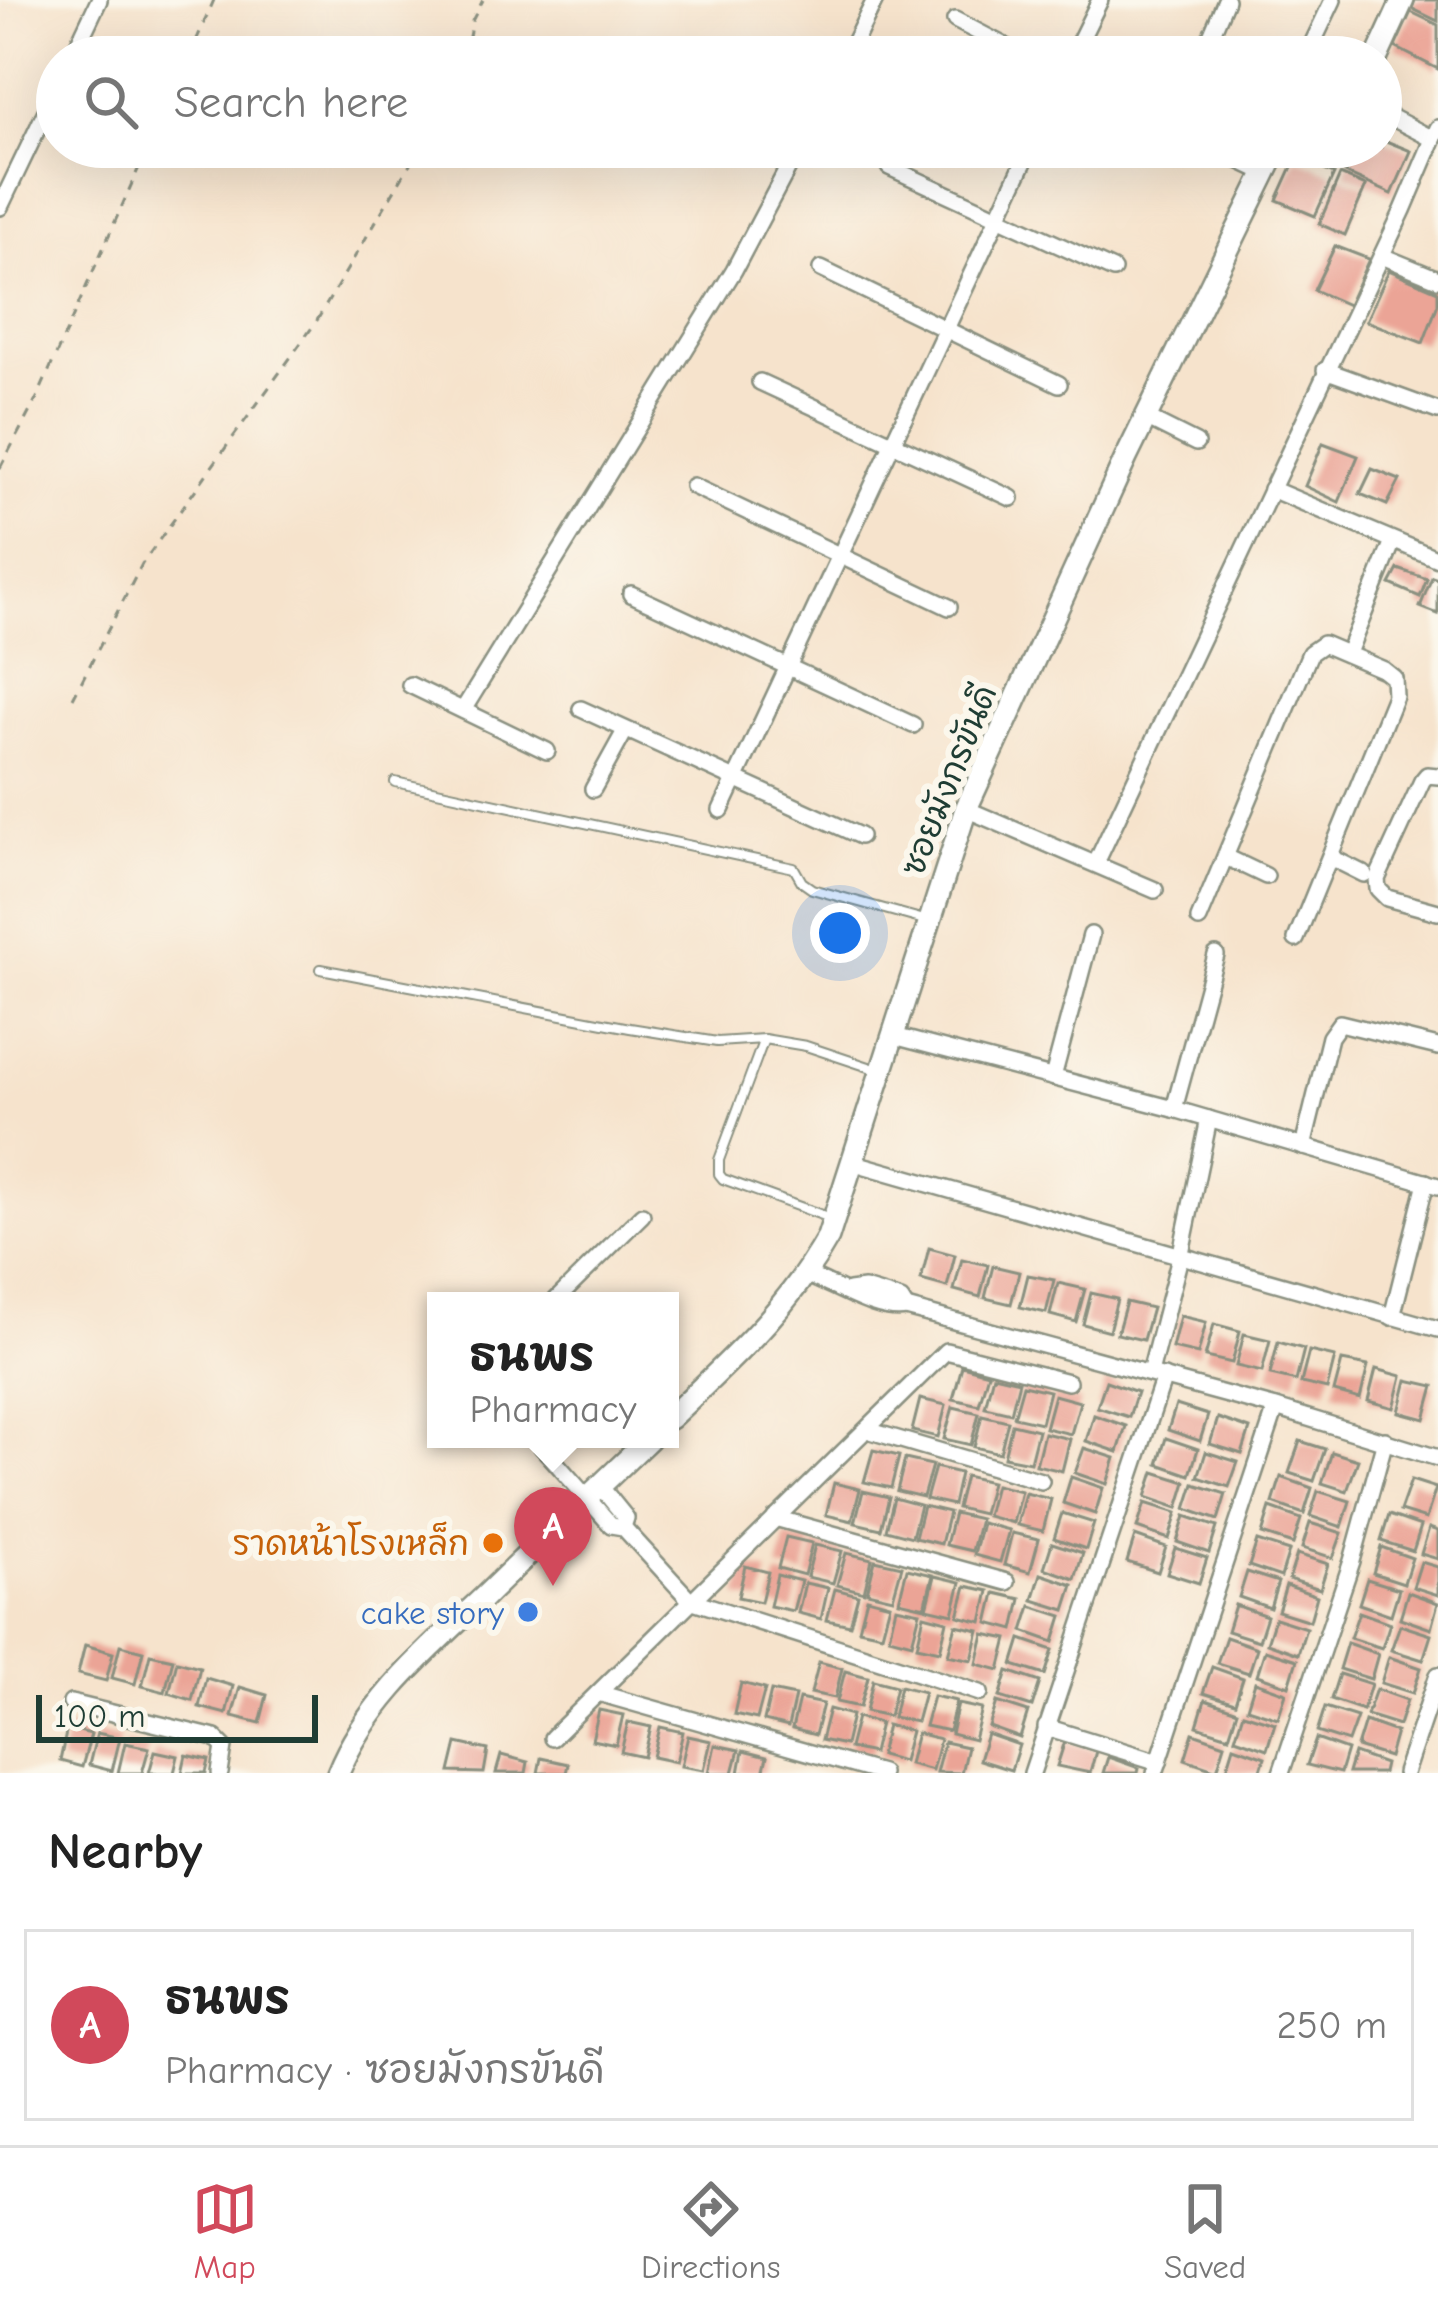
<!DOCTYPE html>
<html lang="en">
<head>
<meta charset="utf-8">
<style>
	:root { --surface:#fff; --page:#f6f6f6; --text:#222; --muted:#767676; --line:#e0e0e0; --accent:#d1495b }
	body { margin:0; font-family:"Comic Neue","Playpen Sans Thai",sans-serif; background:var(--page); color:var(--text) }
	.scale { position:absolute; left:36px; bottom:30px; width:282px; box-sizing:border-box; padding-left:12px; border:6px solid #1f3d34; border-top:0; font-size:33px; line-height:42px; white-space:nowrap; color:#1f3d34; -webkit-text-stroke:9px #fbf7ec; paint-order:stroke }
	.you { position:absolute; left:840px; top:933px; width:42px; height:42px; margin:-30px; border:9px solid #fff; border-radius:50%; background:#1a73e8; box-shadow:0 0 0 18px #1a73e833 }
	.badge { display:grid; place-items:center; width:78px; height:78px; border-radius:50%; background:var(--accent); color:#fff; font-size:39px; font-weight:700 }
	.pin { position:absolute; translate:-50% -99px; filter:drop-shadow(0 3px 6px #0008) }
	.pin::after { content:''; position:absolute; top:63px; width:42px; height:36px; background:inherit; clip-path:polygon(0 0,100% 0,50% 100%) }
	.popup { position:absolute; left:427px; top:1292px; width:252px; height:156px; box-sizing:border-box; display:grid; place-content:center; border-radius:0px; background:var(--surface); filter:drop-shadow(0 3px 9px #0005); font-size:39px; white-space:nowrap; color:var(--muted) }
	.popup b { font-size:45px; color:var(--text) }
	.popup::after { content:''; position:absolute; left:50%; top:100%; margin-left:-24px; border:24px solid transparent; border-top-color:var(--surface) }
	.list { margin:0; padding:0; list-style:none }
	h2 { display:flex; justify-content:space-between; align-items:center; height:156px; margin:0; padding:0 48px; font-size:51px }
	h2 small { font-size:39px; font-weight:400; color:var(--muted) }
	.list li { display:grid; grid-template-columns:78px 1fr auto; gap:36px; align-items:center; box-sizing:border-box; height:192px; margin:0 24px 24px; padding:0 24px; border:3px solid var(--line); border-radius:0px }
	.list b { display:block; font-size:45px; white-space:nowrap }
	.list p { margin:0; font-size:39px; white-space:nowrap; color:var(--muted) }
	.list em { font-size:39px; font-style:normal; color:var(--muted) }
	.icon { flex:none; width:66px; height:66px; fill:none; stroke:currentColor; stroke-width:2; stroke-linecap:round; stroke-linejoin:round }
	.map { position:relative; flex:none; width:1438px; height:1773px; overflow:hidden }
	.search { position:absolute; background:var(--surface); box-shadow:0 12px 48px #0002; left:36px; right:36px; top:36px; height:132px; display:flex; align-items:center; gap:30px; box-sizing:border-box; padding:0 42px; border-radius:66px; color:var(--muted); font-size:45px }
	.sheet { height:372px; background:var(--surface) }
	nav { display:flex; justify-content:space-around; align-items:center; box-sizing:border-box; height:168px; border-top:3px solid var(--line); background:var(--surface); font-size:33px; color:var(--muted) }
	nav a { display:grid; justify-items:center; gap:6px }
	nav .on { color:var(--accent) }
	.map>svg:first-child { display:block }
	.building { fill:#eba496 }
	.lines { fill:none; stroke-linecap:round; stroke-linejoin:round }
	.lane-casing { stroke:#8a9080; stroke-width:12 }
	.street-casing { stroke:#8a9080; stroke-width:20 }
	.secondary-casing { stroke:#8a9080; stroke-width:26 }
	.path { stroke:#8a9080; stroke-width:3; stroke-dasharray:9 9; stroke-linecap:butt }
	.lane { stroke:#fff; stroke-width:8 }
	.street { stroke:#fff; stroke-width:15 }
	.secondary { stroke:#fff; stroke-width:21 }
	.food-dot { fill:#e8710a; stroke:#fbf7ec; stroke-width:4.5 }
	.shop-dot { fill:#3f7fe0; stroke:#fbf7ec; stroke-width:4.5 }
	.labels { text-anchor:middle; stroke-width:12; stroke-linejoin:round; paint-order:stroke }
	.street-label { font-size:33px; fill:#1f3d34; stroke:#fbf7ec }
	.food-label { font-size:33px; fill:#c56008; stroke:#fbf7ec; text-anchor:end }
	.shop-label { font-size:33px; fill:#366cbe; stroke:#fbf7ec; text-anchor:end }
</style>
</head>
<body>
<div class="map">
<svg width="1438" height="1773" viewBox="0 0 1438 1773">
	<rect width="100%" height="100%" fill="#fbf7ec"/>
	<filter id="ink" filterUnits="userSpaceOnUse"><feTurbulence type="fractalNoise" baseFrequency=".00833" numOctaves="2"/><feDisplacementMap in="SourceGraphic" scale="24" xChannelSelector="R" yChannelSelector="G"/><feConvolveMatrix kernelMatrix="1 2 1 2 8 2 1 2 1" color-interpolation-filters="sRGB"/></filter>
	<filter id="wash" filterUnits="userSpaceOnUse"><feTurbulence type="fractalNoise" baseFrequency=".004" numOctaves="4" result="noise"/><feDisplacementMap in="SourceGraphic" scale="48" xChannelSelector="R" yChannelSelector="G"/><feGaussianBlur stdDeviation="2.7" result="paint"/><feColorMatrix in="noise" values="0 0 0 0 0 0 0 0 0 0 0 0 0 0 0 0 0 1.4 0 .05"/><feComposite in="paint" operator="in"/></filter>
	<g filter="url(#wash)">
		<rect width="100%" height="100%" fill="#f6e3cc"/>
		<g id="blocks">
			<g class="building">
				<path d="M1415,0H1438V21L1411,8Z"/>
				<path d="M1411,12L1438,25V69L1395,47Z"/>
				<path d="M1381,139L1411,151L1392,194L1345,173L1356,147H1381Z"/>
				<path d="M1296,158L1334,174L1315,216L1277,200Z"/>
				<path d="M1340,175L1366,186L1345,235L1319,224Z"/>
				<path d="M1335,246L1369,259L1348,305L1314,290Z"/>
				<path d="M1389,270L1438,291V304L1423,343L1366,321Z"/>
				<path d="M1323,443L1358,456L1339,502L1305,486Z"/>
				<path d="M1372,469L1400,480L1387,505L1360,494Z"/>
				<path d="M1398,569L1427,579L1420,597L1390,584Z"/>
				<path d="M1432,577L1438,579V614L1420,607Z"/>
				<path d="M929,1248L955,1255L947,1287L921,1280Z"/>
				<path d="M962,1259L988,1265L980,1297L954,1290Z"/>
				<path d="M993,1266L1019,1272L1011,1304L985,1298Z"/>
				<path d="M1028,1275L1054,1280L1046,1313L1020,1307Z"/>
				<path d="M1058,1283L1085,1289L1076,1322L1050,1315Z"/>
				<path d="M1091,1293L1117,1299L1109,1331L1083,1324Z"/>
				<path d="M1126,1302L1152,1308L1143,1340L1117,1334Z"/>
				<path d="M1180,1316L1206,1322L1198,1354L1172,1348Z"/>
				<path d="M1214,1324L1240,1331L1232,1363L1205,1357Z"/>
				<path d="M1244,1334L1270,1340L1262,1372L1236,1366Z"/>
				<path d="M1278,1342L1304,1349L1296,1381L1270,1375Z"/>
				<path d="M1309,1351L1335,1357L1327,1389L1301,1383Z"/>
				<path d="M1342,1361L1368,1366L1360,1399L1334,1392Z"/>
				<path d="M962,1366L988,1373L979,1405L953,1399Z"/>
				<path d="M1376,1369L1402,1376L1394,1408L1368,1401Z"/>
				<path d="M993,1375L1019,1381L1011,1413L985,1407Z"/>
				<path d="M1407,1380L1434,1386L1425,1419L1399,1412Z"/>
				<path d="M1106,1381L1137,1392L1129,1417L1097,1407Z"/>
				<path d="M1023,1385L1049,1391L1041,1423L1014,1417Z"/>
				<path d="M1054,1395L1080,1402L1071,1434L1045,1428Z"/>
				<path d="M920,1399L946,1405L938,1437L912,1431Z"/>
				<path d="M1176,1405L1208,1415L1200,1441L1168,1430Z"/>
				<path d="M953,1407L979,1413L971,1445L944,1439Z"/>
				<path d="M982,1415L1008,1421L1000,1453L974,1447Z"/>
				<path d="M1094,1415L1126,1426L1118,1452L1086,1441Z"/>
				<path d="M1218,1418L1250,1429L1242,1454L1210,1444Z"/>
				<path d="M1012,1424L1038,1430L1030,1462L1004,1457Z"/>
				<path d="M1044,1433L1070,1439L1062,1471L1036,1465Z"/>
				<path d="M1166,1438L1198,1449L1190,1475L1158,1464Z"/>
				<path d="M1300,1441L1325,1449L1314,1481L1289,1473Z"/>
				<path d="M1084,1448L1115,1458L1107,1484L1075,1473Z"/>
				<path d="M873,1450L899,1456L891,1488L864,1482Z"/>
				<path d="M1206,1452L1238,1462L1229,1487L1198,1477Z"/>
				<path d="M1332,1452L1358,1460L1347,1491L1322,1483Z"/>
				<path d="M905,1459L932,1465L923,1497L897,1491Z"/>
				<path d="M935,1467L960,1473L953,1505L926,1499Z"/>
				<path d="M1154,1472L1186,1482L1178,1508L1146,1497Z"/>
				<path d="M965,1476L991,1482L983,1514L957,1508Z"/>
				<path d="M1071,1477L1103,1488L1095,1514L1063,1503Z"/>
				<path d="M1281,1477L1312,1488L1304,1514L1273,1503Z"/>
				<path d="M1411,1480L1436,1488L1426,1519L1400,1511Z"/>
				<path d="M834,1483L860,1489L852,1521L826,1515Z"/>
				<path d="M1194,1484L1226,1494L1218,1520L1186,1509Z"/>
				<path d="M995,1485L1021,1491L1013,1523L987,1516Z"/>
				<path d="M863,1491L889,1497L881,1529L855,1523Z"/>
				<path d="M1318,1491L1350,1501L1342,1527L1310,1516Z"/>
				<path d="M1025,1493L1051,1499L1043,1531L1017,1525Z"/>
				<path d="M894,1498L920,1505L912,1537L886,1530Z"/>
				<path d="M1145,1503L1177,1513L1169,1539L1137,1528Z"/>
				<path d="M923,1506L949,1512L941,1544L915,1538Z"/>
				<path d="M1270,1508L1301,1519L1293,1544L1262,1534Z"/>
				<path d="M954,1513L980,1519L972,1551L946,1545Z"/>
				<path d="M1062,1513L1094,1523L1086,1549L1054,1538Z"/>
				<path d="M1389,1515L1421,1526L1413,1551L1381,1541Z"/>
				<path d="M1185,1516L1217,1527L1209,1553L1177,1542Z"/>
				<path d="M982,1523L1009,1530L1000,1562L974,1555Z"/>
				<path d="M1310,1523L1342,1533L1333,1558L1302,1548Z"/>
				<path d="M1429,1528L1438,1531V1559L1421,1554Z"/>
				<path d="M1012,1533L1039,1539L1030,1572L1004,1565Z"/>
				<path d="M1135,1536L1166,1547L1158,1572L1127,1562Z"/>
				<path d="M786,1537L812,1543L804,1575L778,1568Z"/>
				<path d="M1257,1541L1289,1551L1281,1577L1249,1566Z"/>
				<path d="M1052,1543L1083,1553L1075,1579L1044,1568Z"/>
				<path d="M815,1545L842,1551L833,1583L807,1577Z"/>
				<path d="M1381,1547L1412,1558L1404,1583L1373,1573Z"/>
				<path d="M1175,1548L1207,1558L1199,1583L1167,1573Z"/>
				<path d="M846,1553L872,1559L864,1592L837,1585Z"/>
				<path d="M1297,1554L1328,1564L1320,1589L1289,1579Z"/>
				<path d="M875,1560L902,1566L893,1598L867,1592Z"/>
				<path d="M1421,1562L1438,1567V1595L1413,1587Z"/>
				<path d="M745,1566L768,1572L761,1602L738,1597Z"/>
				<path d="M907,1569L933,1575L925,1607L899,1601Z"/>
				<path d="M1247,1572L1278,1582L1270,1608L1239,1597Z"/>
				<path d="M1041,1574L1073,1585L1065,1610L1033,1600Z"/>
				<path d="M777,1575L801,1581L793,1611L770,1606Z"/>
				<path d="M935,1576L961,1582L953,1614L927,1608Z"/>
				<path d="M1367,1579L1399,1589L1391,1615L1359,1604Z"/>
				<path d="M805,1583L828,1588L821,1619L798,1613Z"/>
				<path d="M1286,1585L1317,1596L1310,1621L1278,1611Z"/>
				<path d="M966,1586L989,1591L982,1622L958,1616Z"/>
				<path d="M835,1589L858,1595L850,1625L827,1620Z"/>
				<path d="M1408,1592L1438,1603L1431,1629L1400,1618Z"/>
				<path d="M995,1593L1021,1599L1014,1630L988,1623Z"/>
				<path d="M867,1598L890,1604L882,1634L859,1629Z"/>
				<path d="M1235,1605L1267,1616L1259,1641L1227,1631Z"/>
				<path d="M1031,1606L1062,1616L1054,1642L1023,1631Z"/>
				<path d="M896,1607L920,1612L912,1643L889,1637Z"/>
				<path d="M1359,1612L1390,1623L1382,1648L1350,1638Z"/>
				<path d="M924,1615L947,1621L940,1651L917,1646Z"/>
				<path d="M1275,1618L1306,1628L1298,1654L1267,1643Z"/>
				<path d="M956,1625L979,1630L972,1660L948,1655Z"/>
				<path d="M1400,1625L1431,1635L1423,1660L1391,1650Z"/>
				<path d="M984,1634L1008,1639L1000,1670L977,1664Z"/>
				<path d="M1226,1637L1257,1648L1249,1673L1217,1663Z"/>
				<path d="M1021,1639L1053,1650L1045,1675L1013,1665Z"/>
				<path d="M1347,1643L1378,1654L1371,1679L1339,1669Z"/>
				<path d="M85,1645L113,1653L106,1681L78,1674Z"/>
				<path d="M120,1645L143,1651L135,1684L112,1678Z"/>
				<path d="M1265,1650L1297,1660L1289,1686L1257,1675Z"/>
				<path d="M150,1654L173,1659L165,1692L142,1686Z"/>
				<path d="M1389,1657L1421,1668L1413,1693L1381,1683Z"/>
				<path d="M177,1661L200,1667L192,1700L169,1693Z"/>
				<path d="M819,1662L842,1668L835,1698L811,1693Z"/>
				<path d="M1212,1667L1243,1678L1235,1703L1203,1693Z"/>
				<path d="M845,1671L868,1677L860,1707L837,1702Z"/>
				<path d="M1008,1671L1040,1682L1032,1707L1000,1697Z"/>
				<path d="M1339,1674L1371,1684L1363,1710L1331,1699Z"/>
				<path d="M206,1678L233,1686L226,1714L199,1707Z"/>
				<path d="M873,1680L896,1686L889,1716L866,1711Z"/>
				<path d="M1255,1682L1286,1693L1278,1718L1247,1708Z"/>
				<path d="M741,1683L765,1689L757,1719L734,1714Z"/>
				<path d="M900,1686L924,1692L916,1722L893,1717Z"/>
				<path d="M240,1687L267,1695L260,1723L232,1716Z"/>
				<path d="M1376,1689L1407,1700L1399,1725L1367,1715Z"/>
				<path d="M771,1691L795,1696L788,1727L764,1721Z"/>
				<path d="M933,1696L956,1701L949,1731L925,1726Z"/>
				<path d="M799,1699L823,1704L815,1735L792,1729Z"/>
				<path d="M1205,1700L1237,1711L1229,1736L1197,1726Z"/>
				<path d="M997,1702L1028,1712L1020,1738L989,1727Z"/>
				<path d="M958,1704L982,1709L974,1740L951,1734Z"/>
				<path d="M1325,1707L1357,1717L1348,1742L1317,1732Z"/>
				<path d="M829,1709L852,1715L845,1745L821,1740Z"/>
				<path d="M599,1710L623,1715L616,1745L592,1740Z"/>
				<path d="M1243,1713L1275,1723L1267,1749L1235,1738Z"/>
				<path d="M857,1717L880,1723L873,1753L849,1748Z"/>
				<path d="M1365,1721L1396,1732L1389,1757L1357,1747Z"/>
				<path d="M628,1722L651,1727L644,1757L621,1752Z"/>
				<path d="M887,1725L911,1731L903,1761L880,1755Z"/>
				<path d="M660,1727L683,1732L676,1762L653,1757Z"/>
				<path d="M67,1728L91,1734L82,1767L60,1761Z"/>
				<path d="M97,1733L120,1738L112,1771L89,1765Z"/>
				<path d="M917,1733L940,1739L932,1770L909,1764Z"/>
				<path d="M1193,1733L1225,1744L1217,1770L1185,1759Z"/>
				<path d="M987,1734L1019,1745L1011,1770L979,1760Z"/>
				<path d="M688,1736L711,1741L704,1770L681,1766Z"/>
				<path d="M1316,1739L1347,1750L1340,1773L1307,1765Z"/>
				<path d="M1065,1741L1096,1751L1090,1773L1057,1766Z"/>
				<path d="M944,1742L967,1747L961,1773L936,1772Z"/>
				<path d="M125,1743L149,1748L142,1773H118Z"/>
				<path d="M457,1743L488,1750L484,1773L450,1772Z"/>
				<path d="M715,1745L739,1750L733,1773H709Z"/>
				<path d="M1234,1746L1265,1757L1260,1773L1226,1772Z"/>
				<path d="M155,1751L178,1756L174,1773H149Z"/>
				<path d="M743,1751L767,1757L763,1773H739Z"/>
				<path d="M1354,1753L1385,1764L1383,1773H1348Z"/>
				<path d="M186,1755L209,1760L206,1773H182Z"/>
				<path d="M501,1755L528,1762L526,1773H496Z"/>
				<path d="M1108,1757L1139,1768L1138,1773H1103Z"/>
				<path d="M541,1758L568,1764L566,1773H538Z"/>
			</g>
		</g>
	</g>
	<g filter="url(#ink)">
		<use href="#blocks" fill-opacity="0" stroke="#8a9080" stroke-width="3"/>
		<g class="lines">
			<g class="lane-casing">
				<g id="lane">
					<path d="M395,782L794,868L802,882L812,889L928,921"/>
					<path d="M321,969L630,1028L717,1042L764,1039L806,1046L878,1070"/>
					<path d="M764,1039L719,1160V1174L723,1179L833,1219"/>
				</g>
			</g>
			<g class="street-casing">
				<g id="street">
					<path d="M955,20L1026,57"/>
					<path d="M1243,52L1255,57"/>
					<path d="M72,57L99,0"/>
					<path d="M847,57L875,0"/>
					<path d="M1072,57L1100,0"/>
					<path d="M1202,57L1226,0"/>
					<path d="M1306,57L1333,0"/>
					<path d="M1381,112L1433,139"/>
					<path d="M1211,147L1266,173"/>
					<path d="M889,167L1113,270"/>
					<path d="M0,207L57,88"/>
					<path d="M1382,256L1438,279"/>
					<path d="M821,269L1059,384"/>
					<path d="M1325,370L1438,411"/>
					<path d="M760,382L1011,498"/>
					<path d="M1146,418L1196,443"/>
					<path d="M693,486L949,607"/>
					<path d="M1271,489L1438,559"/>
					<path d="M631,594L913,725"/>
					<path d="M1348,653L1393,541"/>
					<path d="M410,685L547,751"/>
					<path d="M581,709L860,836"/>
					<path d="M463,710L734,270L799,147"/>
					<path d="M1438,776L1427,775L1422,781L1377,879L1378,889L1387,898L1438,912"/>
					<path d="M593,789L625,731"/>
					<path d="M966,809L1155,890"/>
					<path d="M721,810L1031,147"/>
					<path d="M1226,857L1266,876"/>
					<path d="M1330,857L1364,874"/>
					<path d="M1096,863L1403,210L1438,128"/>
					<path d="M1199,919L1310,653L1323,644L1384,670L1394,678L1395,696L1296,939"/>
					<path d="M894,1036L1174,1109L1438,1186"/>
					<path d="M1053,1077L1091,935"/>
					<path d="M1174,1109L1216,955"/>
					<path d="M1303,1147L1330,1037L1340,1023L1438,1047"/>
					<path d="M855,1163L1438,1329"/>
					<path d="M807,1275C834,1285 879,1314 906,1308L1276,1408L1438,1458"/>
					<path d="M849,1291L864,1289L901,1300L906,1308"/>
					<path d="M555,1301L642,1215"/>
					<path d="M1392,1317L1426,1182"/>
					<path d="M1150,1373L1181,1253L1209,1119"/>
					<path d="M867,1430L1041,1481"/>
					<path d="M535,1439L611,1525L623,1527L690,1600L980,1693"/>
					<path d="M600,1486L626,1518L623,1527"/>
					<path d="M775,1518L1007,1582"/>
					<path d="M598,1693L881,1773"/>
					<path d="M71,1703L215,1738L224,1747L220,1773"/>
					<path d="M1046,1727L1159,1762"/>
					<path d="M552,1738L946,1351L1068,1382"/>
					<path d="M1032,1773L1164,1377"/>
					<path d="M1155,1773L1276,1408"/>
					<path d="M1281,1773L1352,1561L1385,1440"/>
					<path d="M1405,1773L1438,1675"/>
				</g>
			</g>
			<g class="secondary-casing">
				<g id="secondary">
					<path d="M1377,57L1403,0"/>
					<path d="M670,1418C731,1359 786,1312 828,1237L966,809L1126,458L1278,147"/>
					<path d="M338,1773C367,1701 428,1650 483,1598C538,1544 594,1492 649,1439"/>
				</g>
			</g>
			<g class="path">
				<path d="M189,57L214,0"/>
				<path d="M465,57L472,21L483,0"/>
				<path d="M0,468L37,398L148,147"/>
				<path d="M73,698L142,564L316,322L420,147"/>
			</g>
			<use href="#lane" class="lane"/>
			<use href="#street" class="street"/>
			<use href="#secondary" class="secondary"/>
		</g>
	</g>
	<circle class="food-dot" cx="493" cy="1543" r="12"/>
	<circle class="shop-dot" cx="528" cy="1612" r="12"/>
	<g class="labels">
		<g class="street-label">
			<text transform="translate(948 780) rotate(-68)" y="12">ซอยมังกรขันดี</text>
		</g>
		<g class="food-label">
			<text x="469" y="1555">ราดหน้าโรงเหล็ก</text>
		</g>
		<g class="shop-label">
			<text x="504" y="1624">cake story</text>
		</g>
	</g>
</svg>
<div class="scale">100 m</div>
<div class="you"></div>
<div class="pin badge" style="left:553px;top:1586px">A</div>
<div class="popup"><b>ธนพร</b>Pharmacy</div>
<div class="search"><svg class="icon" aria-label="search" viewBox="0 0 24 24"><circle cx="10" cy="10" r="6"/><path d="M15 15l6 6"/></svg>Search here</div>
</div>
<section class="sheet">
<h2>Nearby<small></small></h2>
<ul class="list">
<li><span class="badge">A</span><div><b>ธนพร</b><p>Pharmacy · ซอยมังกรขันดี</p></div><em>250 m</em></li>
</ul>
</section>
<nav>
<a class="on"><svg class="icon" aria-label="map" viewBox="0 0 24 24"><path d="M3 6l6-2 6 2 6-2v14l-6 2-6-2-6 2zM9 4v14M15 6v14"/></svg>Map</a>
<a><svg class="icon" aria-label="directions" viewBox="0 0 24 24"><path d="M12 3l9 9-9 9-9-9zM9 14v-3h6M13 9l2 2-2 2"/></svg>Directions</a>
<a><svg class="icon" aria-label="saved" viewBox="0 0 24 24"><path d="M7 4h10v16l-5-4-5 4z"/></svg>Saved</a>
</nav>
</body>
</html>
